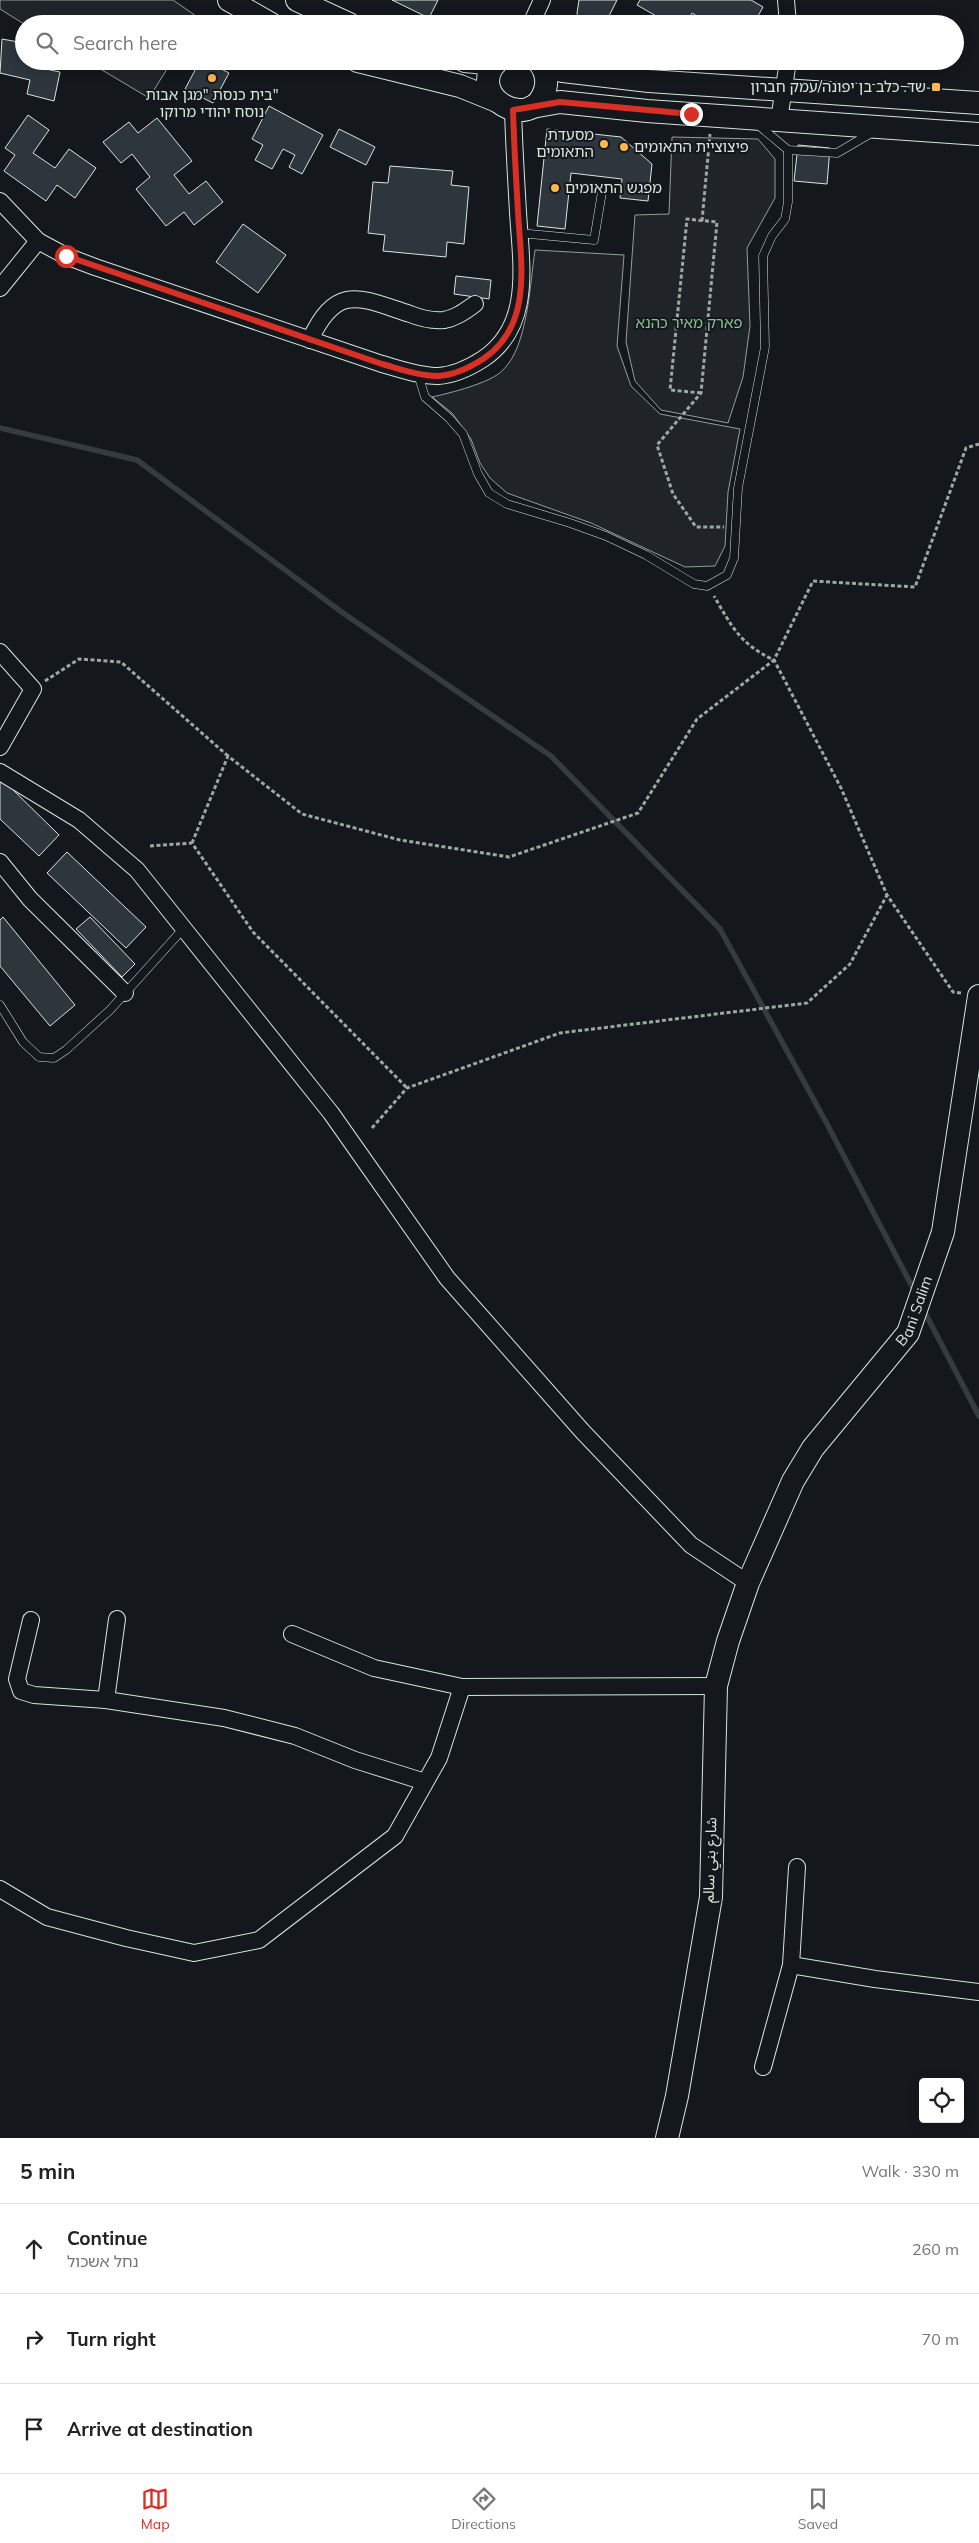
<!DOCTYPE html>
<html lang="en">
<head>
<meta charset="utf-8">
<style>
	:root { --surface:#fff; --page:#f6f6f6; --text:#222; --muted:#767676; --line:#e0e0e0; --accent:#d93025 }
	body { margin:0; font-family:Mulish,"Noto Sans Arabic","Noto Sans Hebrew",sans-serif; background:var(--page); color:var(--text) }
	.controls { position:absolute; right:15px; bottom:15px; display:grid; overflow:hidden; border-radius:5px; box-shadow:0 2px 12px #0003 }
	.controls button { width:45px; height:45px; display:grid; place-items:center; padding:0; border:0; border-bottom:1px solid var(--line); background:var(--surface); color:var(--text); font:25px sans-serif }
	.stop { position:absolute; width:15px; height:15px; margin:-11px; border:4px solid #d93025; border-radius:50%; background:#fff }
	.stop.end { background:#d93025; border-color:#fff; box-shadow:0 1px 5px #0008 }
	.list { margin:0; padding:0; list-style:none }
	h2 { display:flex; justify-content:space-between; align-items:center; height:65px; margin:0; padding:0 20px; font-size:21px }
	h2 small { font-size:16px; font-weight:400; color:var(--muted) }
	.list li { display:grid; grid-template-columns:32px 1fr auto; gap:15px; align-items:center; box-sizing:border-box; height:90px; padding:0 20px; border-top:1px solid var(--line) }
	.list b { display:block; font-size:19px; white-space:nowrap }
	.list p { margin:0; font-size:16px; white-space:nowrap; color:var(--muted) }
	.list em { font-size:16px; font-style:normal; color:var(--muted) }
	.icon { flex:none; width:28px; height:28px; fill:none; stroke:currentColor; stroke-width:2; stroke-linecap:round; stroke-linejoin:round }
	.map { position:relative; flex:none; width:979px; height:2138px; overflow:hidden }
	.search { position:absolute; background:var(--surface); box-shadow:0 2px 12px #0003; left:15px; right:15px; top:15px; height:55px; display:flex; align-items:center; gap:12px; box-sizing:border-box; padding:0 18px; border-radius:28px; color:var(--muted); font-size:19px }
	.sheet { height:335px; background:var(--surface) }
	nav { display:flex; justify-content:space-around; align-items:center; box-sizing:border-box; height:70px; border-top:1px solid var(--line); background:var(--surface); font-size:14px; color:var(--muted) }
	nav a { display:grid; justify-items:center; gap:2px }
	nav .on { color:var(--accent) }
	.map>svg:first-child { display:block }
	.green { fill:#202428; stroke:#939e99 }
	.lines { fill:none; stroke-linecap:round; stroke-linejoin:round }
	.stream { stroke:#363b3e; stroke-width:5.5 }
	.building { fill:#2c363c; stroke:#d8e6dc }
	.lane-casing { stroke:#d8e6dc; stroke-width:9 }
	.street-casing { stroke:#d8e6dc; stroke-width:18 }
	.secondary-casing { stroke:#d8e6dc; stroke-width:24 }
	.path { stroke:#9da8a2; stroke-width:3; stroke-dasharray:4 2.5; stroke-linecap:butt }
	.lane { stroke:#14181c; stroke-width:8 }
	.street { stroke:#14181c; stroke-width:16 }
	.secondary { stroke:#14181c; stroke-width:22 }
	.route { stroke:#d93025; stroke-width:6 }
	.poi-dot { fill:#ffb74d; stroke:#14181c; stroke-width:2 }
	.labels { text-anchor:middle; stroke-width:4; stroke-linejoin:round; paint-order:stroke }
	.poi-label { font-size:15px; fill:#d8e6dc; stroke:#14181c; text-anchor:end }
	.park-label { font-size:15px; fill:#8ac095; stroke:#14181c }
	.street-label { font-size:15px; fill:#d8e6dc; stroke:#14181c }
</style>
</head>
<body>
<div class="map">
<svg width="979" height="2138" viewBox="0 0 979 2138">
	<rect width="100%" height="100%" fill="#14181c"/>
	<g class="green">
		<path d="M0,0H173L199,18L196,24H24L0,9Z"/>
		<path d="M87,61H172L149,98Z"/>
		<path d="M672,137L758,139L775,159V198L747,248L750,326L743,377L728,423L661,410L635,381L626,342L635,215L669,214Z"/>
		<path d="M535,250L624,255L617,346L631,386L660,414L740,429L728,492L725,546L715,566L685,567L591,523L507,493L490,478L480,463L471,439L452,413L432,397C450,393 491,383 503,370C528,346 530,283 535,250Z"/>
	</g>
	<g class="lines">
		<g class="stream">
			<path d="M0,428L137,460L343,613L551,756L720,929L826,1122L915,1292"/>
			<path d="M923,1309L979,1416"/>
		</g>
	</g>
	<g class="building">
		<path d="M392,0H438L429,18Z"/>
		<path d="M579,0H617L605,24H579L577,13Z"/>
		<path d="M640,0H751L763,7L754,23L746,19L744,24H711L692,13L686,24H664L665,21L637,5Z"/>
		<path d="M2,39L24,43V61H42L41,68L60,72L54,101L27,94L30,80L0,73Z"/>
		<path d="M200,61H206L229,73L213,103L185,89Z"/>
		<path d="M269,106L323,135L302,174L289,167L295,155L283,149L272,169L255,160L263,145L252,139Z"/>
		<path d="M28,115L49,130L33,153L55,168L69,149L96,168L75,198L57,185L46,201L4,171L15,155L5,148Z"/>
		<path d="M157,118L192,161L174,175L189,194L206,181L223,202L194,225L184,212L166,226L136,189L150,177L132,154L121,163L103,142L129,122L138,133Z"/>
		<path d="M339,129L375,147L366,165L330,147Z"/>
		<path d="M547,129L621,137L652,164L648,201L620,198L622,179L571,173L565,229L537,226Z"/>
		<path d="M798,145L830,148L827,184L794,181Z"/>
		<path d="M390,166L453,171L451,185L469,187L464,244L447,242L446,257L383,251L385,235L368,233L373,182L388,183Z"/>
		<path d="M243,224L286,255L258,293L216,262Z"/>
		<path d="M456,276L491,280L489,299L454,294Z"/>
		<path d="M3,780L59,835L39,856L0,819V783Z"/>
		<path d="M67,852L146,927L126,948L47,873Z"/>
		<path d="M3,917L75,1005L50,1026L0,966V920Z"/>
		<path d="M90,917L135,964L122,977L76,929Z"/>
	</g>
	<g class="lines">
		<g class="lane-casing">
			<g id="lane">
				<path d="M757,124L788,150L837,153L873,132"/>
				<path d="M519,233L594,240L602,192"/>
				<path d="M418,374L425,397L449,418L463,434L478,474L489,493L507,504L570,523L606,536L646,555L694,584L707,586L727,575L734,558L738,488L765,347L763,256L772,236L785,219L788,202V150"/>
				<path d="M0,1005L23,1042L39,1057L54,1058L66,1050L110,1010L183,929"/>
			</g>
		</g>
		<g class="street-casing">
			<g id="street">
				<path d="M786,0L788,24"/>
				<path d="M531,24L542,0"/>
				<path d="M779,120L788,61"/>
				<path d="M0,201L38,241L66,256L95,267L382,364C400,369 419,376 438,376C455,375 469,368 483,359C533,326 521,264 518,212C516,178 514,144 513,110"/>
				<path d="M0,288L38,241"/>
				<path d="M310,340C337,282 360,298 410,314C420,318 433,321 444,320C456,318 465,311 475,304"/>
				<path d="M0,652L33,689L0,747"/>
				<path d="M0,772L79,820L137,870L331,1113L447,1278L583,1432L691,1545L748,1583"/>
				<path d="M0,862L30,899L125,993"/>
				<path d="M31,1620L17,1679L21,1691L34,1695L106,1700L224,1718L295,1736L355,1760L425,1782"/>
				<path d="M292,1634L374,1668L462,1687L716,1686"/>
				<path d="M106,1700L117,1619"/>
				<path d="M797,1867L791,1965L875,1979L979,1992"/>
				<path d="M0,1889L47,1917L126,1938L194,1953L259,1940L395,1836L439,1758L462,1687"/>
				<path d="M763,2067L791,1965"/>
			</g>
		</g>
		<g class="secondary-casing">
			<g id="secondary">
				<path d="M229,0L271,24"/>
				<path d="M297,0L349,24"/>
				<path d="M358,61L460,86L497,101"/>
				<path d="M465,61L495,64"/>
				<path d="M497,61C464,97 532,134 545,90C548,79 545,69 538,61"/>
				<path d="M542,66L563,71L649,81L979,103"/>
				<path d="M532,107L560,102L647,111L979,134"/>
				<path id="s1" d="M667,2138L677,2096L711,1897L716,1686L728,1641L748,1583L793,1481L813,1448L908,1333L943,1232L979,996"/>
			</g>
		</g>
		<g class="path">
			<path d="M702,221L710,134"/>
			<path d="M701,393L670,390L687,219L717,222L701,393L657,445L673,494L696,527H724"/>
			<path d="M45,681L79,659L121,662L228,756"/>
			<path d="M192,843L228,756L302,814L400,840L509,857L638,813L697,719L774,660C740,644 732,627 714,596"/>
			<path d="M150,846L192,843L253,932L407,1088"/>
			<path d="M961,993L953,992L887,895L841,788L774,660L813,581L915,587L966,448L979,444"/>
			<path d="M372,1128L407,1088L560,1033L807,1003L850,964L887,895"/>
		</g>
		<use href="#lane" class="lane"/>
		<use href="#street" class="street"/>
		<use href="#secondary" class="secondary"/>
	</g>
	<g class="lines">
		<path class="route" d="M66,256L382,364C400,369 419,376 438,376C455,375 469,368 483,359C533,326 521,264 518,212C516,178 514,144 513,110L560,102L691,114"/>
	</g>
	<g class="poi-dot">
		<circle cx="212" cy="78" r="5"/>
		<rect x="931" y="82" width="10" height="10" rx="2.5"/>
		<circle cx="604" cy="144" r="5"/>
		<circle cx="624" cy="147" r="5"/>
		<circle cx="555" cy="188" r="5"/>
	</g>
	<g class="labels">
		<g class="poi-label">
			<text x="926" y="92">שד. כלב בן יפונה/עמק חברון</text>
			<text x="212" y="100" text-anchor="middle">בית כנסת "מגן אבות"<tspan x="212" dy="17">נוסח יהודי מרוקו</tspan></text>
			<text x="594" y="140">מסעדת<tspan x="594" dy="17">התאומים</tspan></text>
			<text x="634" y="152" text-anchor="start">פיצוציית התאומים</text>
			<text x="565" y="193" text-anchor="start">מפגש התאומים</text>
		</g>
		<g class="park-label">
			<text x="689" y="328">פארק מאיר כהנא</text>
		</g>
		<g class="street-label">
			<text dy="5" stroke="none"><textPath href="#s1" startOffset="886">Bani Salim</textPath></text>
			<text transform="translate(710 1860) rotate(-88)" y="5">شارع بني سالم</text>
		</g>
	</g>
</svg>
<div class="controls">
<button><svg class="icon" aria-label="locate" viewBox="0 0 24 24"><circle cx="12" cy="12" r="6"/><path d="M12 2v4M12 18v4M2 12h4M18 12h4"/></svg></button>
</div>
<div class="stop" style="left:66px;top:256px"></div>
<div class="stop end" style="left:691px;top:114px"></div>
<div class="search"><svg class="icon" aria-label="search" viewBox="0 0 24 24"><circle cx="10" cy="10" r="6"/><path d="M15 15l6 6"/></svg>Search here</div>
</div>
<section class="sheet">
<h2>5 min<small>Walk · 330 m</small></h2>
<ul class="list">
<li><svg class="icon" aria-label="ahead" viewBox="0 0 24 24"><path d="M12 20V5M6 11l6-6 6 6"/></svg><div><b>Continue</b><p>נחל אשכול</p></div><em>260 m</em></li>
<li><svg class="icon" aria-label="right" viewBox="0 0 24 24"><path d="M7 20v-9h11M14 6l5 5-5 5"/></svg><div><b>Turn right</b></div><em>70 m</em></li>
<li><svg class="icon" aria-label="arrive" viewBox="0 0 24 24"><path d="M6 21V4h12l-3 4 3 4H6"/></svg><div><b>Arrive at destination</b></div></li>
</ul>
</section>
<nav>
<a class="on"><svg class="icon" aria-label="map" viewBox="0 0 24 24"><path d="M3 6l6-2 6 2 6-2v14l-6 2-6-2-6 2zM9 4v14M15 6v14"/></svg>Map</a>
<a><svg class="icon" aria-label="directions" viewBox="0 0 24 24"><path d="M12 3l9 9-9 9-9-9zM9 14v-3h6M13 9l2 2-2 2"/></svg>Directions</a>
<a><svg class="icon" aria-label="saved" viewBox="0 0 24 24"><path d="M7 4h10v16l-5-4-5 4z"/></svg>Saved</a>
</nav>
</body>
</html>
